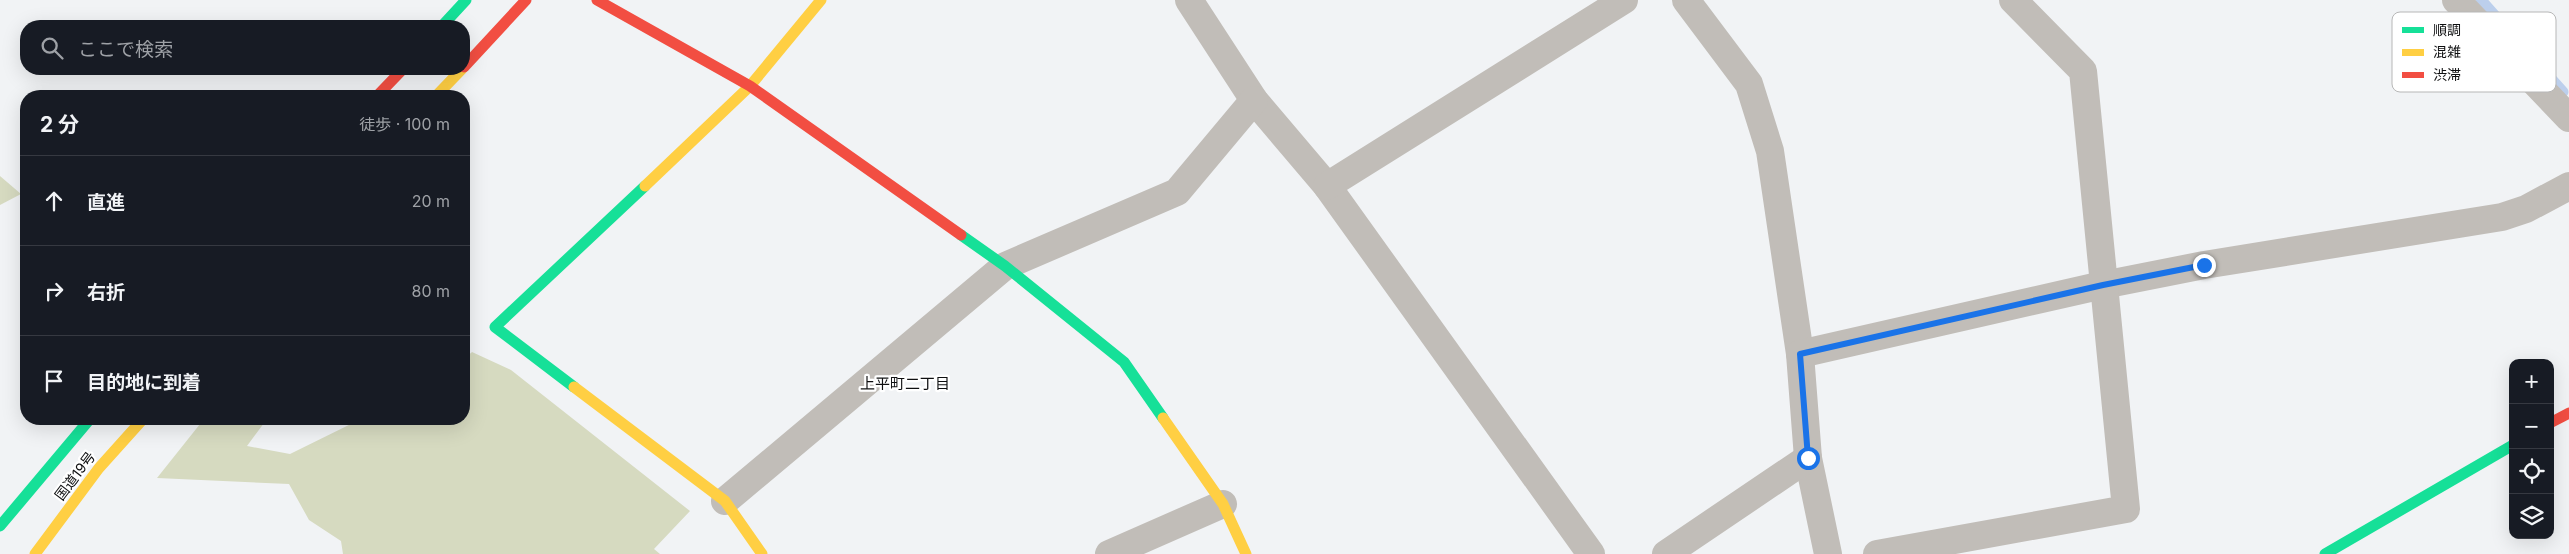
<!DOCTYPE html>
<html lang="ja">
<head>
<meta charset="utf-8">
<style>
	:root { --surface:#171b24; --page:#20242c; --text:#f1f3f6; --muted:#9ea1a6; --line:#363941 }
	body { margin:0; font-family:Inter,"Noto Sans JP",sans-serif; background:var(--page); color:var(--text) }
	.controls { position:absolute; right:15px; bottom:15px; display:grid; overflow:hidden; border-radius:10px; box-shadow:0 5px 20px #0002 }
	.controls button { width:45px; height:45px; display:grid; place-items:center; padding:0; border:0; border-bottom:1px solid var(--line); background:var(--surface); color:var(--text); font:25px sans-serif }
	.stop { position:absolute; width:15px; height:15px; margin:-11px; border:4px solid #1a73e8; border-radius:50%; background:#fff }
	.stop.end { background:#1a73e8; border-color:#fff; box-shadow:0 1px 5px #0008 }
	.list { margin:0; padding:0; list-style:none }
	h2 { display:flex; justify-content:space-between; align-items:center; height:65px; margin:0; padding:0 20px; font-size:21px }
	h2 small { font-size:16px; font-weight:400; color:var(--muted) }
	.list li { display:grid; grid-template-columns:32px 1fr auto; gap:15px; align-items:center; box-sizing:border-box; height:90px; padding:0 20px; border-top:1px solid var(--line) }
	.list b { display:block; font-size:19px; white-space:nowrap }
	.list em { font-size:16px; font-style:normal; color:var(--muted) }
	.icon { flex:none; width:28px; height:28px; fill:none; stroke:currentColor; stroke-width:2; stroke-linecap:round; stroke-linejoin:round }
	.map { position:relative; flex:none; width:2569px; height:554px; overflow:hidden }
	.search { position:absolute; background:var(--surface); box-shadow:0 5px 20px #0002; left:20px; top:20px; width:450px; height:55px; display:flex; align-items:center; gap:12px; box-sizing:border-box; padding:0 18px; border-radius:20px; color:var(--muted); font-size:19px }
	.panel { position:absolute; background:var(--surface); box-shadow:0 5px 20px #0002; left:20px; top:90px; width:450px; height:335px; border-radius:20px }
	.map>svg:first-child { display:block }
	.forest { fill:#d6dac0 }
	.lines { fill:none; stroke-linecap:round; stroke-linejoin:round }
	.stream { stroke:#bccfec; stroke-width:11 }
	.street { stroke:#c1bdb8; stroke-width:28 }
	.fast { stroke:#16e098; stroke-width:11 }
	.slow { stroke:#ffcf43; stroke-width:11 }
	.jam { stroke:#f24e42; stroke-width:11 }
	.route { stroke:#1a73e8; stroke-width:6 }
	.labels { text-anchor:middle; stroke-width:4.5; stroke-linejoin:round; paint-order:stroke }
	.street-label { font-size:14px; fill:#0e0f10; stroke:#fff }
	.neighbourhood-label { font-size:15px; fill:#0e0f10; stroke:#fff }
	.key { fill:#fff; stroke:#b7b7b7; stroke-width:1 }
	.key-label { font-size:14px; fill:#0e0f10 }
</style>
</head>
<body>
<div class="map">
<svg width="2569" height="554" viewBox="0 0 2569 554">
	<rect width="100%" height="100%" fill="#f1f3f5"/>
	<g class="forest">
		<path d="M0,176L21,194L0,205Z"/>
		<path d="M472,352L511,370L690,511L654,549L660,554H343L341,541L309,520L289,484L157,478L204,419H267L247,446L290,454L361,419H464V359Z"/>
	</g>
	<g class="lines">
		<path class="stream" d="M2481,0L2563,92"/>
		<g class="street">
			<path d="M1189,0L1254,100L1327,186L1591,554"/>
			<path d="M1686,0L1749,84L1770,151L1800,354L1808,458L1828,554"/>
			<path d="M2456,0L2569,118"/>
			<path d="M1327,186L1624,0"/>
			<path d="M1800,354L2103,285L2204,265L2502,217L2526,209L2569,186"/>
			<path d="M725,501L1005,266L1177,192L1254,100"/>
			<path d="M1109,554L1223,504"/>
			<path d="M1666,554L1808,458"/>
			<path d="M1877,554L2126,509L2083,71L2013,0"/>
		</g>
		<g class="fast">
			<path d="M442,26L466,0"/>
			<path d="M961,235L1005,266L1124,362L1163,418"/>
			<path d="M574,387L495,327L645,186"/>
			<path d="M0,526L90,419"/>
			<path d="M2325,554L2513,445"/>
		</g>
		<g class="slow">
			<path d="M436,96L462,69"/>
			<path d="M645,186L750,86L821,0"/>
			<path d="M574,387L725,501L762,554"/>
			<path d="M1163,418L1223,504L1246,554"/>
			<path d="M35,554L99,468L143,419"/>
		</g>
		<g class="jam">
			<path d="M597,0L750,86L961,235"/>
			<path d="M464,67L526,0"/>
			<path d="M377,96L403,69"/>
			<path d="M2550,423L2569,413"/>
		</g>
	</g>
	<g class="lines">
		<path class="route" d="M1808,458L1800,354L2103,285L2204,265"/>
	</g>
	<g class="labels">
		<g class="street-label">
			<text transform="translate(75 476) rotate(-53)" y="5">国道19号</text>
		</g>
		<g class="neighbourhood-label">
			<text x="905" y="389">上平町二丁目</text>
		</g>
	</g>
	<rect x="2392" y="12" width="164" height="80" rx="8" class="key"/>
	<rect x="2402" y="27" width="22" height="6" fill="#16e098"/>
	<rect x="2402" y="49" width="22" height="7" fill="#ffcf43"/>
	<rect x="2402" y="72" width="22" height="6" fill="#f24e42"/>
	<g class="key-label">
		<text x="2433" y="35">順調</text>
		<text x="2433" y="57">混雑</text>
		<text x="2433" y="80">渋滞</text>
	</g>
</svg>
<div class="controls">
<button>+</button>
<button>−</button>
<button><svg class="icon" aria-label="locate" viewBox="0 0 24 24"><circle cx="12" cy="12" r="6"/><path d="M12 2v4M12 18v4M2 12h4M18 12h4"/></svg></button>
<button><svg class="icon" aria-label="layers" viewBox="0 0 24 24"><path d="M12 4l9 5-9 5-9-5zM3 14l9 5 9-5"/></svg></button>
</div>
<div class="stop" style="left:1808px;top:458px"></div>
<div class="stop end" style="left:2204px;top:265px"></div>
<div class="search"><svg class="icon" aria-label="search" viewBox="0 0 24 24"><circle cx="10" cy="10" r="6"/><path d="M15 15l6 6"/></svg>ここで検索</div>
<section class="panel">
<h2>2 分<small>徒歩 · 100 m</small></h2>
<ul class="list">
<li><svg class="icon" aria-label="ahead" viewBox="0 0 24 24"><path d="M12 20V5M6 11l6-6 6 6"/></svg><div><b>直進</b></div><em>20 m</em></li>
<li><svg class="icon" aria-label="right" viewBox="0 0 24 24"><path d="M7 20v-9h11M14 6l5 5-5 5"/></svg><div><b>右折</b></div><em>80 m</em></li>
<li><svg class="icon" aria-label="arrive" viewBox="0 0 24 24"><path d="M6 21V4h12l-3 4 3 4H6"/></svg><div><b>目的地に到着</b></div></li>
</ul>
</section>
</div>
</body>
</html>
